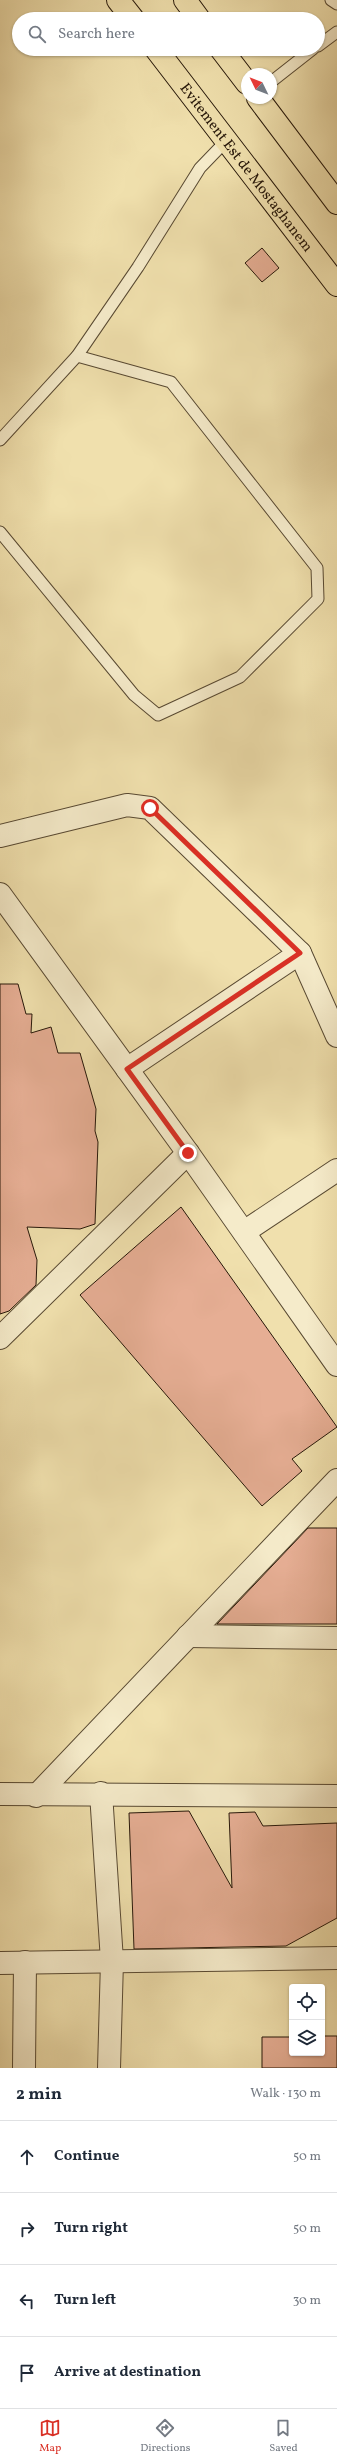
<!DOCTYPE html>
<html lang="en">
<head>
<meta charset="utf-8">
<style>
	:root { --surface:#fff; --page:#f2f2f3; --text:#1f2937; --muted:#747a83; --line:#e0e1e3; --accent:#d93025 }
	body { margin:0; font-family:Vollkorn,serif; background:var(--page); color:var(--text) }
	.controls { position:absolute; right:12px; bottom:12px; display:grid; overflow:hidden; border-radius:4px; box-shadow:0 1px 3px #0004 }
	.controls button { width:36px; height:36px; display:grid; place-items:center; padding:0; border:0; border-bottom:1px solid var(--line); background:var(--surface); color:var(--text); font:20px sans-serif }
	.compass { position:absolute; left:241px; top:68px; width:36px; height:36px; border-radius:50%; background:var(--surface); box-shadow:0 1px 3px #0004; rotate:313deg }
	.stop { position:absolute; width:12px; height:12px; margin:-9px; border:3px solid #d93025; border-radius:50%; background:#fff }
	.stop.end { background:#d93025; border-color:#fff; box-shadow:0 1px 4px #0008 }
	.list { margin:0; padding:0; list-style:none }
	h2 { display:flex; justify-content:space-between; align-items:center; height:52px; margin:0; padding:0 16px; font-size:17px }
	h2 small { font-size:13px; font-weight:400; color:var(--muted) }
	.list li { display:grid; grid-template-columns:26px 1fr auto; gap:12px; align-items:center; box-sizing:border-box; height:72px; padding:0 16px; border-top:1px solid var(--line) }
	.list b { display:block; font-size:15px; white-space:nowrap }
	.list em { font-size:13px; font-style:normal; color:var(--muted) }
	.icon { flex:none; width:22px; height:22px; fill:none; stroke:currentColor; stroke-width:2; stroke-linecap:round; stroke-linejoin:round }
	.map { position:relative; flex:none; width:337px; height:2068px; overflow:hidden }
	.search { position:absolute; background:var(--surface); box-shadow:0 1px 3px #0004; left:12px; right:12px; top:12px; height:44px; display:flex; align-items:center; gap:10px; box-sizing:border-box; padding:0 14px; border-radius:22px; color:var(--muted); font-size:15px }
	.sheet { height:340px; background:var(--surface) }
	nav { display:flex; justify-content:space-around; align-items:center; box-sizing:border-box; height:56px; border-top:1px solid var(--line); background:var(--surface); font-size:11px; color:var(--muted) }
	nav a { display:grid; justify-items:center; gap:2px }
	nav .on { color:var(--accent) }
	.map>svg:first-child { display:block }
	.building { fill:#e6ae94; stroke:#261709 }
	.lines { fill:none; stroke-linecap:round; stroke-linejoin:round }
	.service-casing { stroke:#584932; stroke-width:13 }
	.minor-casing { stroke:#584932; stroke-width:24 }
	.trunk-casing { stroke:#261709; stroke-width:24 }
	.service { stroke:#f5ebca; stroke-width:11 }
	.minor { stroke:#f5ebca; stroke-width:22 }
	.trunk { stroke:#f0e0ad; stroke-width:22 }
	.route { stroke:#d93025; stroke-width:5 }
	.labels { text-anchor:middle; stroke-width:3.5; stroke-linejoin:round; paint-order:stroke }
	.street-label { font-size:15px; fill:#261709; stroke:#f5ebca }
</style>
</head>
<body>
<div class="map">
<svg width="337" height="2068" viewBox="0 0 337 2068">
	<rect width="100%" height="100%" fill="#f0e0ad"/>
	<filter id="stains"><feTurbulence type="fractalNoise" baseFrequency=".005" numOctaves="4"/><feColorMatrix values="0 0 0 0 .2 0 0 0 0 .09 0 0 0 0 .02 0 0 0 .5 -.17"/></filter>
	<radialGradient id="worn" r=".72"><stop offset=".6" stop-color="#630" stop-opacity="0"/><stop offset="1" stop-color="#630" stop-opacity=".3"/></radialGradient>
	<g class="building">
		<path d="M262,248L279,268L262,282L245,263Z"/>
		<path d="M0,984H18L26,1014H32L31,1033L51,1027L58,1053H80L96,1109L95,1131L98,1142L95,1224L80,1229L27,1227L37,1260L36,1285L9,1311L0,1314Z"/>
		<path d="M181,1207L337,1427L292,1459L302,1471L262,1506L80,1295Z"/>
		<path d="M308,1528H337V1624H217Z"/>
		<path d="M189,1811L232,1888L229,1813L255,1812L263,1826L337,1823V1918L286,1946L134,1949L129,1813Z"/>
		<path d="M322,2036H337V2068H262V2037H292V2053H322Z"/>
	</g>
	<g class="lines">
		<g class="service-casing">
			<g id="service">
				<path d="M331,0L337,4"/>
				<path d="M318,46L337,32"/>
				<path d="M271,82L313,49"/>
				<path d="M0,440L77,356L138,267L200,168L226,141"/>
				<path d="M0,532L134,695L158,715L240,677L318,599L317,568L171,382L77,356"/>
			</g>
		</g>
		<g class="minor-casing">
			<g id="minor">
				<path d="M0,836L127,805L150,808L300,953L337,1036"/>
				<path d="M0,894L188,1153L337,1365"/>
				<path d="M127,1069L300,953"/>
				<path d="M244,1232L337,1170"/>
				<path d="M0,1338L188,1153"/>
				<path d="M188,1636L337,1638"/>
				<path d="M101,1793L112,1961L109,2068"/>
				<path d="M0,1794L337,1796"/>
				<path d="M36,1796L337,1480"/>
				<path d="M0,1963L337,1958"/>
				<path d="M24,2068L25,1962"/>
			</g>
		</g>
		<g class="trunk-casing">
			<g id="trunk">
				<path d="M118,0L133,19"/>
				<path d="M185,0L199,19"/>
				<path id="s1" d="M156,49L337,285"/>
				<path d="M221,49L247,83"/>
				<path d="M258,98L337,203"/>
			</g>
		</g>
		<use href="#service" class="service"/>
		<use href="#minor" class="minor"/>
		<use href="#trunk" class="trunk"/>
	</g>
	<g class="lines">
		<path class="route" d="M150,808L300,953L127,1069L188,1153"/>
	</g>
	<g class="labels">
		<g class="street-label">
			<text dy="5" stroke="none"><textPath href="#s1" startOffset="149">Evitement Est de Mostaghanem</textPath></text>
		</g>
	</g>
	<rect width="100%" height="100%" filter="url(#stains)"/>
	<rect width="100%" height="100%" fill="url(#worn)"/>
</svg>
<div class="controls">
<button><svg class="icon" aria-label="locate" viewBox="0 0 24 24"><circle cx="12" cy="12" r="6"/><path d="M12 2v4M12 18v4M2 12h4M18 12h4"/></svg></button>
<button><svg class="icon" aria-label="layers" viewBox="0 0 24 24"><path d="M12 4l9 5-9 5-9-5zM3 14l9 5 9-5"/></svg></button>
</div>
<svg class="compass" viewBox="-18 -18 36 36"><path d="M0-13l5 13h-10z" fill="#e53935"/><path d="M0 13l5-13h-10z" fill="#747a83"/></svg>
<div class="stop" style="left:150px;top:808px"></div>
<div class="stop end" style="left:188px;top:1153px"></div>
<div class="search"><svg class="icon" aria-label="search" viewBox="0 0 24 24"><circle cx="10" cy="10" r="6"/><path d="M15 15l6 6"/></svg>Search here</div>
</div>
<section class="sheet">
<h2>2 min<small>Walk · 130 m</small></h2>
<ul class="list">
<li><svg class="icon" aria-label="ahead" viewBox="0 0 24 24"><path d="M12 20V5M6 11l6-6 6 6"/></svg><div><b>Continue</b></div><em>50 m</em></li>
<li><svg class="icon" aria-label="right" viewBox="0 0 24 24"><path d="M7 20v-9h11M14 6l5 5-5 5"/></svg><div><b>Turn right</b></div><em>50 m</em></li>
<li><svg class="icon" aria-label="left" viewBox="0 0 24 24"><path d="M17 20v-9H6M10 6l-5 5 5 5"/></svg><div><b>Turn left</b></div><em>30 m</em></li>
<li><svg class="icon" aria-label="arrive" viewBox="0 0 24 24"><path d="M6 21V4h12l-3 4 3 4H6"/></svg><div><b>Arrive at destination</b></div></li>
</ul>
</section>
<nav>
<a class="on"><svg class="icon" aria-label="map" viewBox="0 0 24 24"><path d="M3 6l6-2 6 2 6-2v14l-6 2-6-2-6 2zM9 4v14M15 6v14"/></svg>Map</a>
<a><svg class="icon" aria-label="directions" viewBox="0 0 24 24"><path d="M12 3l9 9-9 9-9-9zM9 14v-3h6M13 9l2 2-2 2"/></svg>Directions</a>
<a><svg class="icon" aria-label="saved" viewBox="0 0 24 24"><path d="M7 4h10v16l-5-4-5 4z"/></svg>Saved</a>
</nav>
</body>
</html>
